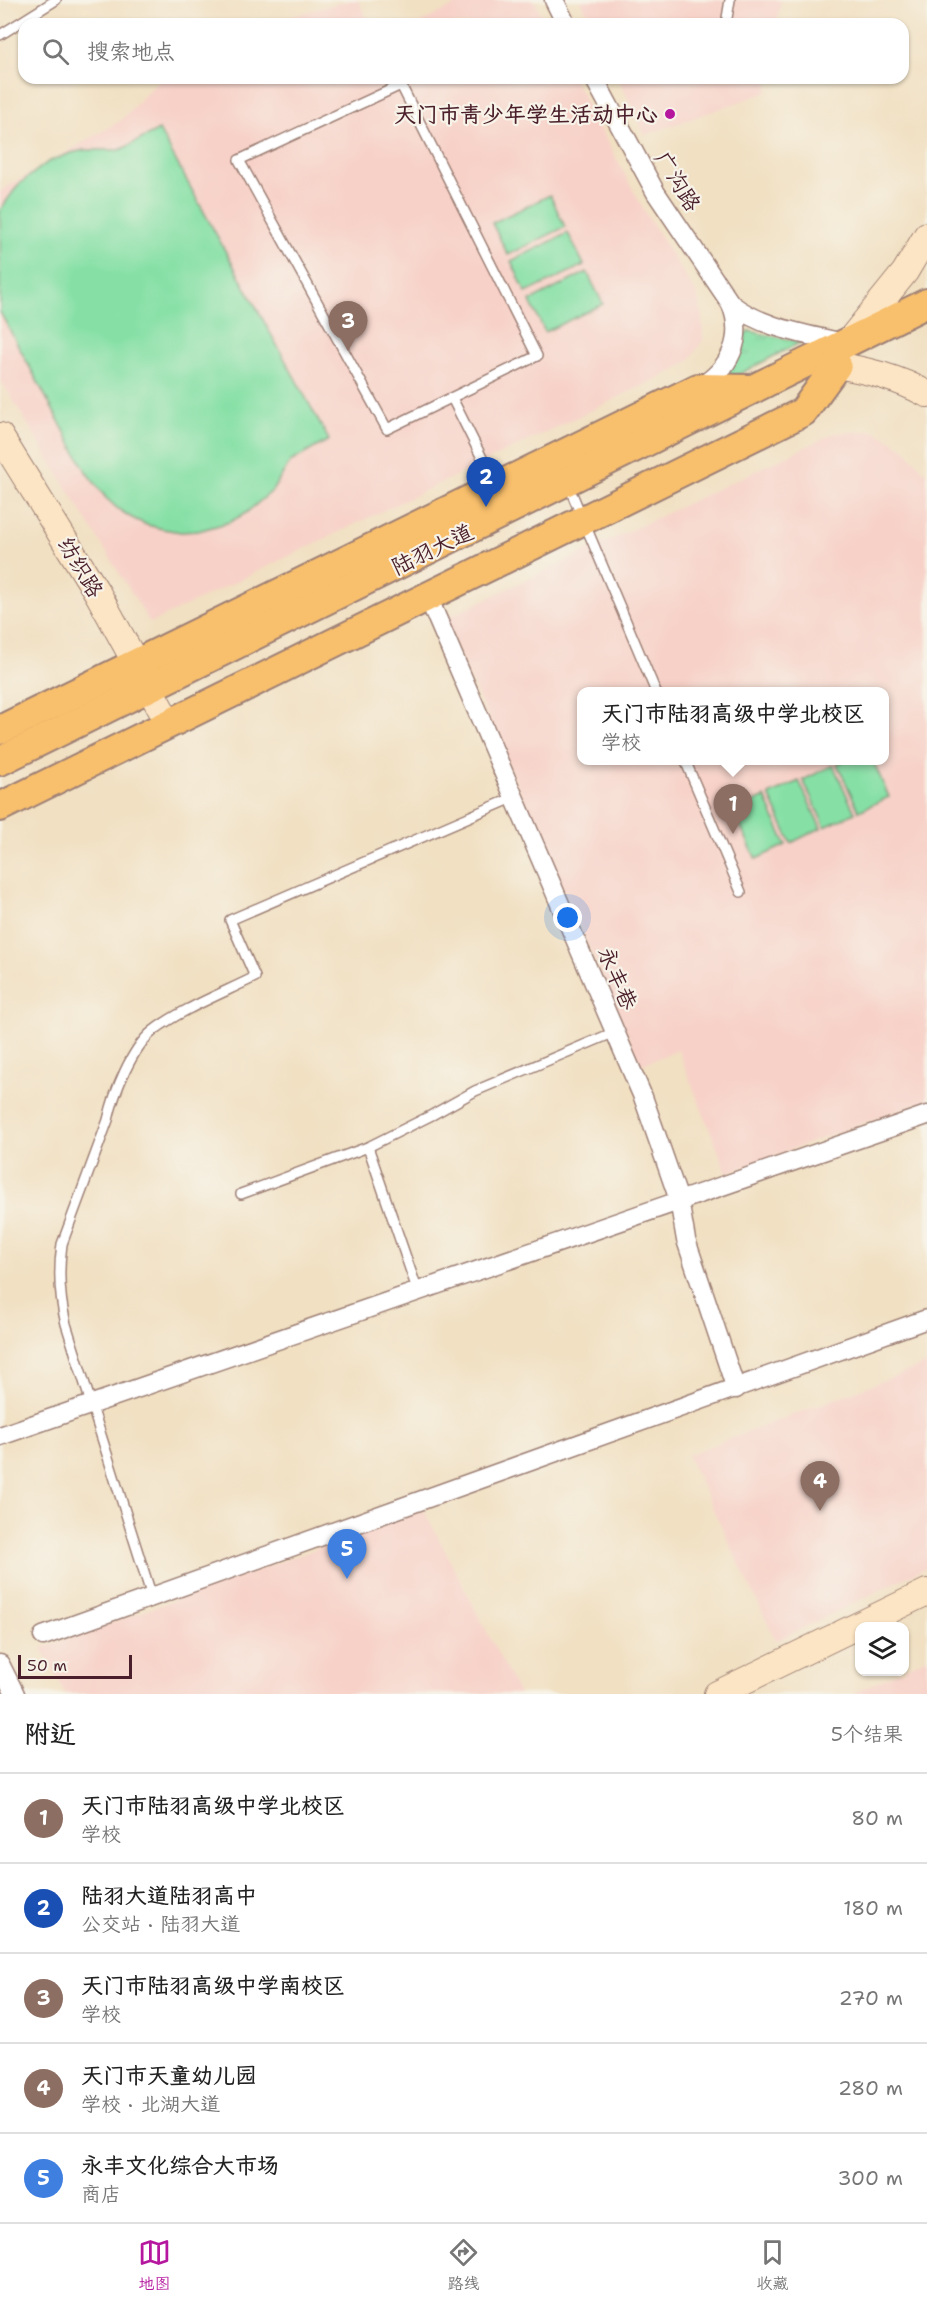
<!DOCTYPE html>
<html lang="zh">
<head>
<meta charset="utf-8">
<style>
	:root { --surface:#fff; --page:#f2f2f2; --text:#222; --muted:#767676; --line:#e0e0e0; --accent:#b5179e }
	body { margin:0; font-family:"Shantell Sans","LXGW WenKai TC",sans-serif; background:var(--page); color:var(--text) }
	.controls { position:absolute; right:18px; bottom:18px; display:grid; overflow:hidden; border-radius:12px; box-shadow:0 2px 4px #0004 }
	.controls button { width:54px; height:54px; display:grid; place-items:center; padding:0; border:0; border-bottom:2px solid var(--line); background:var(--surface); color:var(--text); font:30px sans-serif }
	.scale { position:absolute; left:18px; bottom:15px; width:114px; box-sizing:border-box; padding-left:6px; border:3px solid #4a1f2b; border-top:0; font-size:16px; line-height:21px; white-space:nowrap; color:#4a1f2b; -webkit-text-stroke:4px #f7f3e8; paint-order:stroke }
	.you { position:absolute; left:568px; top:918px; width:21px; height:21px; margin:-15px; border:4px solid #fff; border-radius:50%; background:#1a73e8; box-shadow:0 0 0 9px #1a73e833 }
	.badge { display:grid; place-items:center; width:39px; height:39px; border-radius:50%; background:var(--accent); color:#fff; font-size:20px; font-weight:700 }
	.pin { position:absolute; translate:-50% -50px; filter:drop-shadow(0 2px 3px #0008) }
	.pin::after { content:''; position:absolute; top:32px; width:21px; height:18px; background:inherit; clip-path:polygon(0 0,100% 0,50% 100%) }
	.popup { position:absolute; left:577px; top:687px; width:312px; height:78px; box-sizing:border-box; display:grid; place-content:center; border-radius:12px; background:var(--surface); filter:drop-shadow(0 2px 4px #0005); font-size:20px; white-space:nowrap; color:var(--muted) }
	.popup b { font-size:22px; color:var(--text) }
	.popup::after { content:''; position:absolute; left:50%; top:100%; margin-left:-12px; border:12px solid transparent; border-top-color:var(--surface) }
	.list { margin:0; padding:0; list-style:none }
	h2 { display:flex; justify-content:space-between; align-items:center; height:78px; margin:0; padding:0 24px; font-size:26px }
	h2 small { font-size:20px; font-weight:400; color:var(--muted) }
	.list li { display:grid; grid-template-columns:39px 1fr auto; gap:18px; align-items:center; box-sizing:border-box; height:90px; padding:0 24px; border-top:2px solid var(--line) }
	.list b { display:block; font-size:22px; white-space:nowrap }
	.list p { margin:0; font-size:20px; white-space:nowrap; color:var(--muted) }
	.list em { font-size:20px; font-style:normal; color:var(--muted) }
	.icon { flex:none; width:33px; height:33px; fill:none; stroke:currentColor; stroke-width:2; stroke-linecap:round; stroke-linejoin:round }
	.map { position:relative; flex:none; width:927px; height:1694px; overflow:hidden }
	.search { position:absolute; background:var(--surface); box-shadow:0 2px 4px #0004; left:18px; right:18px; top:18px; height:66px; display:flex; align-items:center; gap:15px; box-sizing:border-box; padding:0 21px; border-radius:18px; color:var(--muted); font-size:22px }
	.sheet { height:528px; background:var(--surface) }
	nav { display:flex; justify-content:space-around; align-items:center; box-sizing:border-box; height:84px; border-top:2px solid var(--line); background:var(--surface); font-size:16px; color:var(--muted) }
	nav a { display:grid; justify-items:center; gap:3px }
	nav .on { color:var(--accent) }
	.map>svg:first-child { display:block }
	.built { fill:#f7d1c8; fill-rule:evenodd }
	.grass { fill:url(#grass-tufts); stroke:#688068; stroke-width:1.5 }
	.pitch { fill:#86e0a6; stroke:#688068; stroke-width:1.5 }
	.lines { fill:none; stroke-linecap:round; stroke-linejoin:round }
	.lane-casing { stroke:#9e8076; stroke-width:12 }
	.street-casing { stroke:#9e8076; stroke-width:21 }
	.secondary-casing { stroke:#9e8076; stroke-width:28 }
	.primary-casing { stroke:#9e8076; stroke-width:32 }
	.lane { stroke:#fff; stroke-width:9 }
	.street { stroke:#fff; stroke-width:18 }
	.secondary { stroke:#fce5c4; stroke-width:26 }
	.primary { stroke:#f8bf6c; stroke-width:28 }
	.poi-dot { fill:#b5179e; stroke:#f7f3e8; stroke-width:2 }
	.labels { text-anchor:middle; stroke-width:4.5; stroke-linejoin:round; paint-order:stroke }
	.poi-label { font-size:22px; font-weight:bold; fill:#4a1f2b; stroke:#f7f3e8; text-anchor:end }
	.street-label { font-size:22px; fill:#4a1f2b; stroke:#f7f3e8 }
</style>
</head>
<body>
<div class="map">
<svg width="927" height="1694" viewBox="0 0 927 1694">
	<defs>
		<pattern id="grass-tufts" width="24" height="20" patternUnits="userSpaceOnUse" patternTransform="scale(1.5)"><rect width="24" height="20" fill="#86e0a6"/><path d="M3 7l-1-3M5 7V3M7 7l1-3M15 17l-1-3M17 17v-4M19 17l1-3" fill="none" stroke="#75c08f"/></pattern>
	</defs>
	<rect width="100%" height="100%" fill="#f7f3e8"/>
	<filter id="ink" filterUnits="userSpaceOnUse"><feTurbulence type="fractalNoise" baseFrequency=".0167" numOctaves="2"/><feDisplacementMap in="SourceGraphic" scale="12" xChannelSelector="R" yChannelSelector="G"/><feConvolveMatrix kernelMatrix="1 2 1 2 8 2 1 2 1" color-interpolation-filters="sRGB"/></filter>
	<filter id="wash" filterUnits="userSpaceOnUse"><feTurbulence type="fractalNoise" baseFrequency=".008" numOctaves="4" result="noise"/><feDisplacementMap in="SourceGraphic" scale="24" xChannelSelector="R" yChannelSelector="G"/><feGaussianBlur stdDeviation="1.35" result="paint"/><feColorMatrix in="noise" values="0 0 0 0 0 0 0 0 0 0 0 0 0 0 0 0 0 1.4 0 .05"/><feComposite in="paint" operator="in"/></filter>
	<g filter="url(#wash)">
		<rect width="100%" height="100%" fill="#f1e0c2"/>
		<g class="built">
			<path d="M351,0H358L370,24H264Z"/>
			<path d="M466,0H534L546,24H418Z"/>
			<path d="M580,0H781L777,24H593Z"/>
			<path d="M161,78H573L646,214L697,295L702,317L703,340L689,361L673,371L150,623L0,379V191L120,121Z"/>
			<path d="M618,78H769L767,92L645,135Z"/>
			<path d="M874,431L904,448L927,474V1100L727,1173L678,1050L641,1065L444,619L835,433ZM582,692H885V760H582Z"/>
			<path d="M927,1364V1567L776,1641L687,1455Z"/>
			<path d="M424,1510L519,1694H65L42,1648Z"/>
			<path d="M927,1657V1694H852L898,1672H904L905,1668Z"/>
		</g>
		<path class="grass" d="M749,331L801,342L730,379L726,378L744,335Z"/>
		<g class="pitch">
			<path d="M159,130L329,440L290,462L272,491L246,513L230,522L198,531L181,532L163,529L147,525L132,518L118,509L106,498L87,473L0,312V210L18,185L48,162L71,153L84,150H120Z"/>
			<path d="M550,195L565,227L508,255L492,223Z"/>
			<path d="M568,233L584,265L526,293L511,261Z"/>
			<path d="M587,272L603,304L545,332L530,301Z"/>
			<path d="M844,761H873L889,797L859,811L837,764Z"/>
			<path d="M833,765L855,813L825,827L803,780Z"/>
			<path d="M799,781L821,828L791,843L769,795Z"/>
			<path d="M765,797L786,845L756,859L734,812Z"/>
		</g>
	</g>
	<g filter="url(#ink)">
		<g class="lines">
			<g class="lane-casing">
				<g id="lane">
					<path d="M726,24L730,0"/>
					<path d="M0,35L56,0"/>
					<path d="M401,85L537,356L387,429L239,160Z"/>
					<path d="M452,398L495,484"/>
					<path d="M573,496L656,692"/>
					<path d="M685,760L741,892"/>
					<path d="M368,1147L418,1292"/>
					<path d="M241,1194L368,1147L432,1115L475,1091L615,1032"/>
					<path d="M152,1597L66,1324C59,1296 58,1272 62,1244L108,1120C114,1093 131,1049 153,1031C180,1010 223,993 255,977L230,920L515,797"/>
				</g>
			</g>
			<g class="street-casing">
				<g id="street">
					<path d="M554,0L566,24"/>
					<path d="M594,78L656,193L731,304C745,339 730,369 698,388"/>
					<path d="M731,304C764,329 807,334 847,344"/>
					<path d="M428,597L643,1097L679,1200L686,1240L736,1389"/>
					<path d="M0,1436L927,1115"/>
					<path d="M43,1636L927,1319"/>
					<path d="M0,1664L15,1694"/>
				</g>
			</g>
			<g class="secondary-casing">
				<g id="secondary">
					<path d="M849,341L905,272L927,235"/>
					<path d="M837,365C869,371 898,378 927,394"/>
					<path d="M0,436L98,594L169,724"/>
					<path d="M717,1694L927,1592"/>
				</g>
			</g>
			<g class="primary-casing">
				<g id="primary">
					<path d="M0,730L698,388L750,389"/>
					<path d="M0,761L927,303"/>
					<path d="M0,807L803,412L837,365"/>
				</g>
			</g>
			<use href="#lane" class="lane"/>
			<use href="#street" class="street"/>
			<use href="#secondary" class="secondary"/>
			<use href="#primary" class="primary"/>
		</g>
	</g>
	<circle class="poi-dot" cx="670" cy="114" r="6"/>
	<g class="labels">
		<g class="poi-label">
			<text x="658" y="122">天门市青少年学生活动中心</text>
		</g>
		<g class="street-label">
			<text transform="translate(678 181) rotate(58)" y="8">广沟路</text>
			<text transform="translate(432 549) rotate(-26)" y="8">陆羽大道</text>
			<text transform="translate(81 567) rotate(59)" y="8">纺织路</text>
			<text transform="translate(618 978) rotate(67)" y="8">永丰巷</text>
		</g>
	</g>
</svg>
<div class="controls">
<button><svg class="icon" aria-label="layers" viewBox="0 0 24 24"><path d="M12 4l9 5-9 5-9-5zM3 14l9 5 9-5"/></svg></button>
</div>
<div class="scale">50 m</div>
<div class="you"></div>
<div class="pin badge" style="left:733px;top:834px;background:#8d6e63">1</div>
<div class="popup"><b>天门市陆羽高级中学北校区</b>学校</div>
<div class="pin badge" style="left:486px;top:507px;background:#1a4fb4">2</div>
<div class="pin badge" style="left:348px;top:351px;background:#8d6e63">3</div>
<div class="pin badge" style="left:820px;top:1511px;background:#8d6e63">4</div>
<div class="pin badge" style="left:347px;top:1579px;background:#3f7fe0">5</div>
<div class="search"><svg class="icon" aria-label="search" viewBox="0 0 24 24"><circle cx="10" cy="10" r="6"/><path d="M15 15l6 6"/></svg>搜索地点</div>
</div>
<section class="sheet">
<h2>附近<small>5个结果</small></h2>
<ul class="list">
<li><span class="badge" style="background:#8d6e63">1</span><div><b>天门市陆羽高级中学北校区</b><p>学校</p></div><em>80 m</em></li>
<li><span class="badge" style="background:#1a4fb4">2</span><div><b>陆羽大道陆羽高中</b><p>公交站 · 陆羽大道</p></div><em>180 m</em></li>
<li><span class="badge" style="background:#8d6e63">3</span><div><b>天门市陆羽高级中学南校区</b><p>学校</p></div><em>270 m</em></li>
<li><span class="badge" style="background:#8d6e63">4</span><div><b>天门市天童幼儿园</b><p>学校 · 北湖大道</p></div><em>280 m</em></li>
<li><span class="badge" style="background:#3f7fe0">5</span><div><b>永丰文化综合大市场</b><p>商店</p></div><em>300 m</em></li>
</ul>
</section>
<nav>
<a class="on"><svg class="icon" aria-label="map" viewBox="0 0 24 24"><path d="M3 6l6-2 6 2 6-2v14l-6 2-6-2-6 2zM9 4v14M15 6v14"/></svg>地图</a>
<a><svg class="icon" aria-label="directions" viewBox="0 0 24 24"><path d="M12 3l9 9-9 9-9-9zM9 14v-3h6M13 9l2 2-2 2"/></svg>路线</a>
<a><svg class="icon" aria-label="saved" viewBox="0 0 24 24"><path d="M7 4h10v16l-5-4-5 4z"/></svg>收藏</a>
</nav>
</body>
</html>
